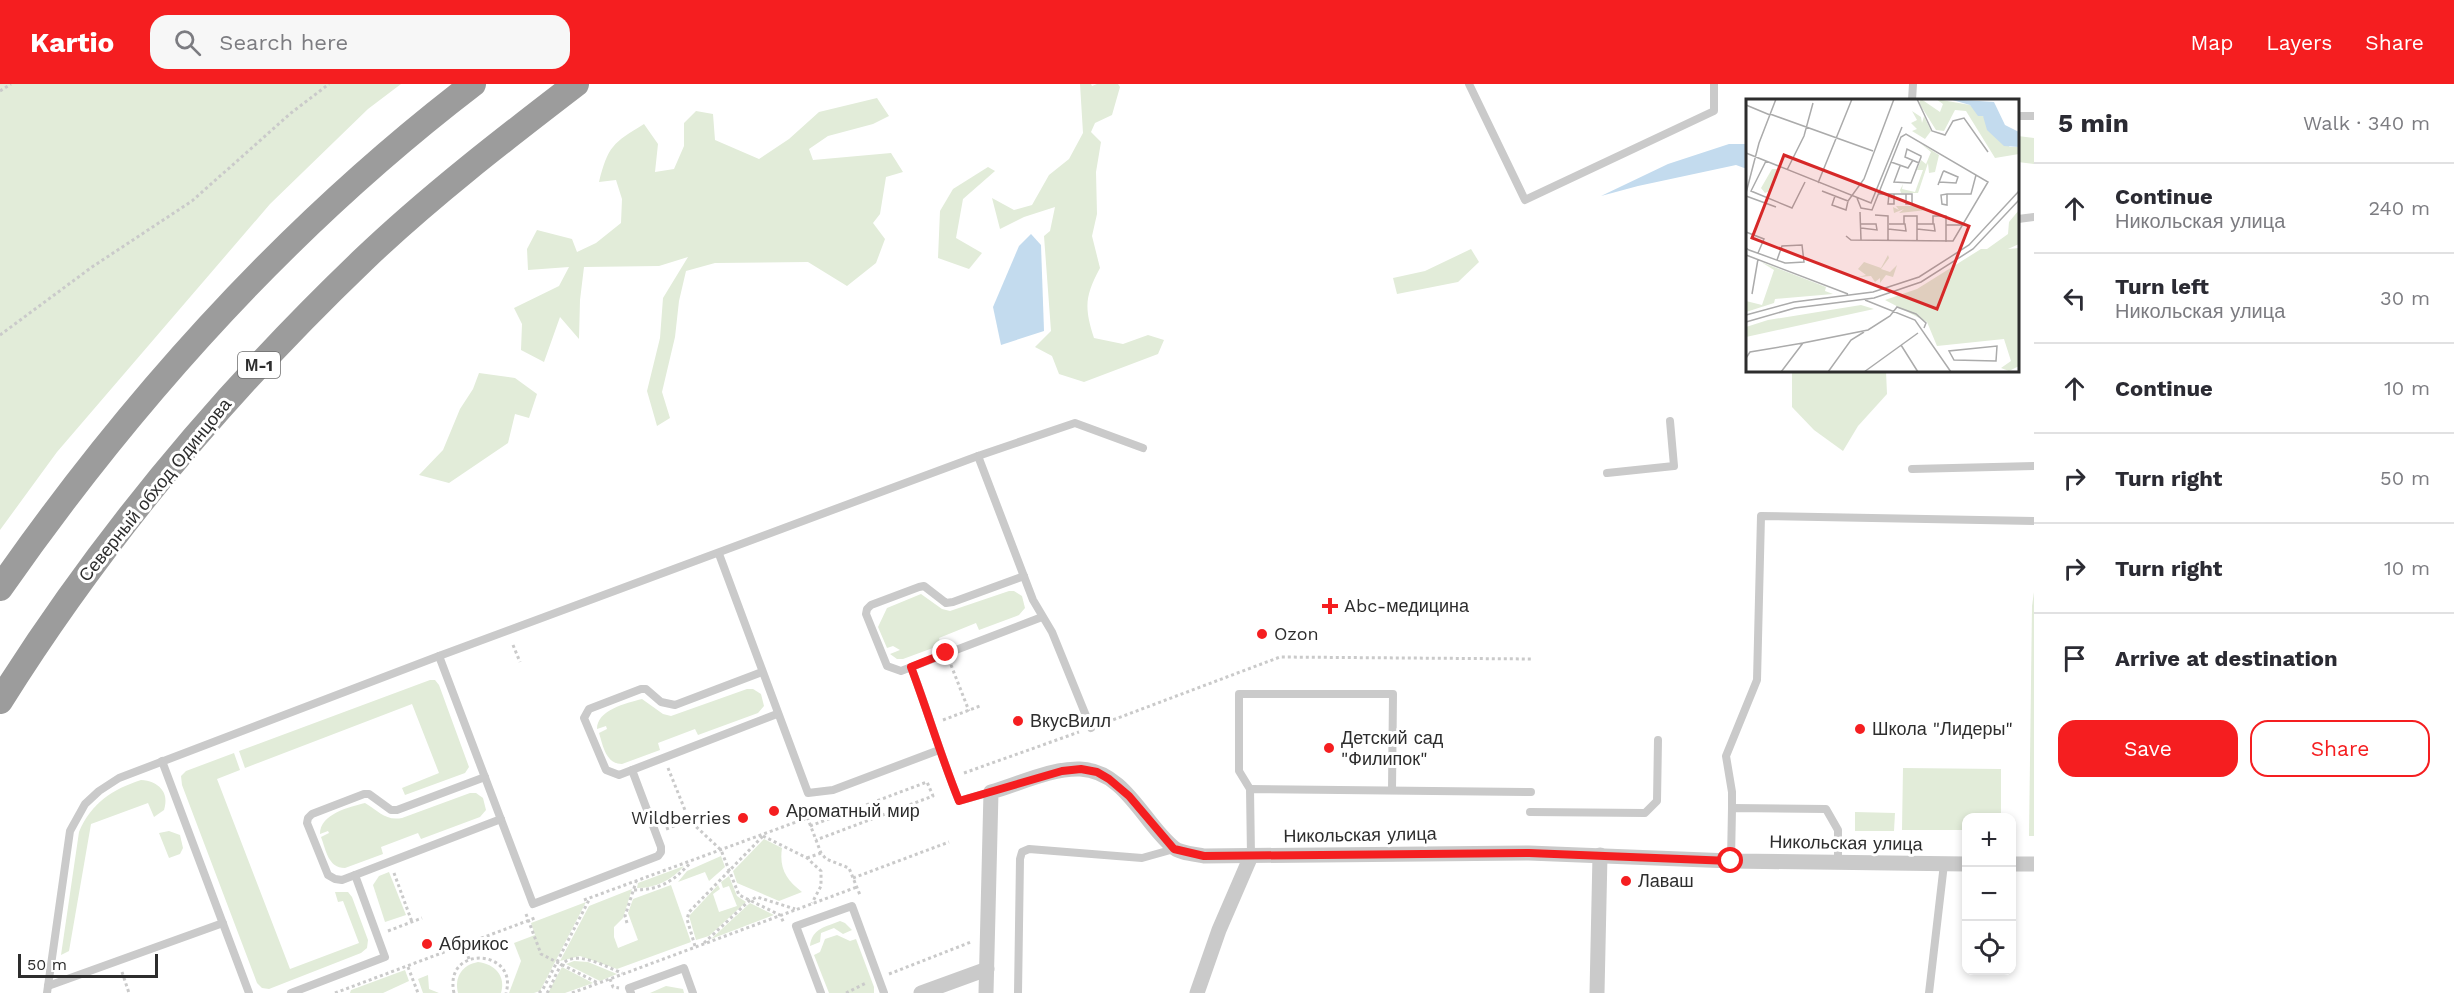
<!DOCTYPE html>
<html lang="en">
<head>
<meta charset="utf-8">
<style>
	:root { --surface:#fff; --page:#f7f7f7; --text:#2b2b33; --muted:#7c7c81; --line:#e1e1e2; --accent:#f51e20 }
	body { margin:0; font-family:"Work Sans",sans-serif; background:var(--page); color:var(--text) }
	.controls { position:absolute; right:18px; bottom:18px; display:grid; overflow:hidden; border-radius:12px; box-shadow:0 3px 9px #0003 }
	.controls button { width:54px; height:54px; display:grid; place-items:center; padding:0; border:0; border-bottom:2px solid var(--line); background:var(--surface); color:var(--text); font:30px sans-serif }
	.scale { position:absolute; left:18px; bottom:15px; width:140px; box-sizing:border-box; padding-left:6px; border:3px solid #2d2d2d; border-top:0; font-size:16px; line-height:21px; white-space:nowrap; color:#2d2d2d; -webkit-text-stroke:4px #fff; paint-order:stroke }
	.stop { position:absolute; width:18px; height:18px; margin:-14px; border:4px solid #f51e20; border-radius:50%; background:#fff }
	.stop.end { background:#f51e20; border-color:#fff; box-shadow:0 2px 6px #0008 }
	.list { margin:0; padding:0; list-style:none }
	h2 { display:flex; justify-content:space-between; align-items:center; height:78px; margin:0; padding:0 24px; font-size:26px }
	h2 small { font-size:20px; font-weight:400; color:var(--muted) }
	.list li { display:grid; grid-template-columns:39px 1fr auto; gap:18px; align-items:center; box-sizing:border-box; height:90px; padding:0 24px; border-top:2px solid var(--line) }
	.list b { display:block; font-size:22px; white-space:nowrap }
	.list p { margin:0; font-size:20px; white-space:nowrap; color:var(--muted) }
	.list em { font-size:20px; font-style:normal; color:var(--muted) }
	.actions { display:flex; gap:12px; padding:18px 24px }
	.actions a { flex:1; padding:14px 0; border:2px solid var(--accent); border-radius:18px; text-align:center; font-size:21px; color:var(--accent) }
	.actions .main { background:var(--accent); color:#fff }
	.icon { flex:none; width:33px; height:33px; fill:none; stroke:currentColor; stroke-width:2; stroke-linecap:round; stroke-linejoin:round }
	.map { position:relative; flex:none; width:2034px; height:909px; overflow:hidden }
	header { display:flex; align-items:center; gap:36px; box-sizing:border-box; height:84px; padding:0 30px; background:var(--accent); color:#fff }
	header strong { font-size:28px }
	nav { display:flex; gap:33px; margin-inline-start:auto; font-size:21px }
	.search { width:420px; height:54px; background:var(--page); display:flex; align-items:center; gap:15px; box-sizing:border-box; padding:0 21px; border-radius:18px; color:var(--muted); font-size:22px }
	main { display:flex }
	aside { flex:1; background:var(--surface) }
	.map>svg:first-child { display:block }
	.green { fill:#e2ecd9 }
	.water { fill:#c3dbee }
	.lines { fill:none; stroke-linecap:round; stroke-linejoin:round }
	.path { stroke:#cacaca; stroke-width:3; stroke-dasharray:3 3; stroke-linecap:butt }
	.service { stroke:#cacaca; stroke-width:8 }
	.minor { stroke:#cacaca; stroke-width:15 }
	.trunk { stroke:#9c9c9c; stroke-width:26 }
	.route { stroke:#f51e20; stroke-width:8 }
	.poi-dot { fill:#f51e20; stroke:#fff; stroke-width:2 }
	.labels { text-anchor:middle; stroke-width:6; stroke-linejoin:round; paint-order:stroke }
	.shield { fill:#fff; stroke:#6c6c6c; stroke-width:1.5 }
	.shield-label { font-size:16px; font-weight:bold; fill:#2d2d2d }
	.street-label { font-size:18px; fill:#2d2d2d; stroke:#fff }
	.poi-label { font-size:18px; fill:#2d2d2d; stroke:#fff; text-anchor:start }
	.inset-road { fill:none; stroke:#ababab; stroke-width:1.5 }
	.view { fill:#d62828; fill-opacity:0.15; stroke:#d62828; stroke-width:3 }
	.inset-edge { fill:none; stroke:#2d2d2d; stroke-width:3 }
</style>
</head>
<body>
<header>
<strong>Kartio</strong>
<div class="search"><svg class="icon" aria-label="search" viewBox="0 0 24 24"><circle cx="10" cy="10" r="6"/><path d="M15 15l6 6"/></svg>Search here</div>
<nav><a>Map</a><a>Layers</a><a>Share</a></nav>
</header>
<main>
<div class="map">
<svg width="2034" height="909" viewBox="0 0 2034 909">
	<rect width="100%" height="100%" fill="#fff"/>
	<g class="green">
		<path d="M0,0H401L368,25L270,120L57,368L0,446Z"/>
		<path d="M1080,0H1091L1092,2L1097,0H1118L1120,3L1112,31L1095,39L1091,48L1101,58L1096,88L1097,130L1092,152L1100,184C1085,212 1084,223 1094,254L1123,260L1148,251L1164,256L1158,270L1084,298L1059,290L1052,272L1035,263L1051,247L1044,152L1050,147L1055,123L1024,133L1000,145L992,114L1014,126L1032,121L1049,91L1069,75L1083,49Z"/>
		<path d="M877,14L889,32L873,40L828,52L809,65L813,76L891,69L903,88L886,93L880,130L873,139L885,155L876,179L847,202L808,178L715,179L686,187L679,217L675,253L662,308L670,334L657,342L647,307L660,254L663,214L688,173L659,182L584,183L580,216L579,255L560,233L544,278L521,266L522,240L514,224L559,202L569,183L528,186L527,165L537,146L572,155L577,168L596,159L621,139L622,115L616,96L599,98C608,62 613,59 644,40L658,60L655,88L674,85L684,62V39L696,27L713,30L715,56L759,75L789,55L819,28Z"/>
		<path d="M2018,52L2034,54V80L2018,78Z"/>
		<path d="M988,83L995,87L963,115L956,154L982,169L969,185L938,174L940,127L953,105Z"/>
		<path d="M1471,165L1479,178L1458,198L1397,210L1393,194L1425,187Z"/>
		<path d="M1798,287H1886L1887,310L1858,342L1843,367L1814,346L1792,323V289Z"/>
		<path d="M479,289L515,294L537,310L529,334L515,330L508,359L449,399L419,391L443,366L460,325L473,305Z"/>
		<path d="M1009,507H1014L1022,512L1025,524L1019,531L979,546L976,539L939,554L941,561L903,575H897L890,570L900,566L893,562L887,564L878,543L887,524L921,510L942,525L950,527Z"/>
		<path d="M2034,508V752H2029L2032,522Z"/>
		<path d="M430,596H435L439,601L469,683L465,689L405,711L402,704L439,689L412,620L245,684L239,667Z"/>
		<path d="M747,605H753L761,610L764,622L758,629L698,651L695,645L658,659L660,666L622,680C606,680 603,662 599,649L607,645L606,642L597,645C597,626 626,619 642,615L663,630L671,632Z"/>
		<path d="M234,669L240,686L217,695L290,885L359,859L343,817L338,818L335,808H348L352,813L368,856L367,864L361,869L269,905L262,904L257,899L182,701L181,692L186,687Z"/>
		<path d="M1903,684L2001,685V733L1966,734V746H1902Z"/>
		<path d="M141,696C158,697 170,708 164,726L154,733L148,719L91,740L69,867L61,871L79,748C91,719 113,705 141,696Z"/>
		<path d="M470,709H476L483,714L486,726L480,733L421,755L418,749L381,763L383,770L345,784C328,784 326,766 321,753L329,749L328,747L320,750C320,730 349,723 365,719C379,727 385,737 402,734Z"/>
		<path d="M1855,728L1895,729L1894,747H1855Z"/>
		<path d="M169,747L180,751L183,764L180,770L169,774L159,749Z"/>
		<path d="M764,755L782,764C779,784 786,796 802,808L779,817L737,799L733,787Z"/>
		<path d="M721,772L725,783L709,797L705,788L678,798L687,787Z"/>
		<path d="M684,782C672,796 656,804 637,804L638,799Z"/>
		<path d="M389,788L406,831L385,838L373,801L379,792Z"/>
		<path d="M729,792L737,812L746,818L709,852L696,856L689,832L718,801L720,805L713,810L719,828L737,822L729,802L723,804L721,798Z"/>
		<path d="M671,801L691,858L617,885L580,872L560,877L589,822L632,805L623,834L614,843V853L618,864L638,856L628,829L633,815Z"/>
		<path d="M586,818L540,907L534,909H509L521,877L514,859L535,851L531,839Z"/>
		<path d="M750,819L774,831L711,855Z"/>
		<path d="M840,837L845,839L852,846L843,850L834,844L821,849L820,858L810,862C812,844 826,843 840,837Z"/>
		<path d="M837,851L850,857L856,855L874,903V909H829L814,871L820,868L825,855Z"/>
		<path d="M574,877L588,878L617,890L600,897L566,880Z"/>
		<path d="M478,878C495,880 506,892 501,909H458C454,893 462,881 478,878Z"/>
		<path d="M562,883L593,899L565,909H548Z"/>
		<path d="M405,886L409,897L383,909H350L351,906Z"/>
		<path d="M428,891L429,905L439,909H423L418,895Z"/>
		<path d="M666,902L683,905L684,909H650Z"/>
	</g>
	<g class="water">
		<path d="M1729,60H1747V85L1736,81L1638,102L1601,112L1668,80Z"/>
		<path d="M1031,150L1041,161L1044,247L1001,261L993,223L1019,162Z"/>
	</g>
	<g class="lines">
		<g class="path">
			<path d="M0,7L11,0"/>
			<path d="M0,251L92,183L192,117L291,29L329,0"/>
			<path d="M513,561L520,578"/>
			<path d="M951,581L969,627"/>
			<path d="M943,636L980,622"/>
			<path d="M1102,640L1280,573L1532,575"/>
			<path d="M668,684L689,736L721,766L739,811L780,831L784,839"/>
			<path d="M964,689L1079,648"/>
			<path d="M803,722L821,769L826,775L849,784L860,811"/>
			<path d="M810,742L927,698L933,712L816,756"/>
			<path d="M666,745L688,737"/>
			<path d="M763,752L807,774L821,787V802L812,819"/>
			<path d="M807,774L821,769"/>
			<path d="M394,789L412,838"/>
			<path d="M853,794L949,758"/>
			<path d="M634,806C660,806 674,797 691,778"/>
			<path d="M584,816L807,734"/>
			<path d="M526,830L541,870L598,899"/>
			<path d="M627,839L625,832L636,798"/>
			<path d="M388,847L422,834"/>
			<path d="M704,859L749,817L757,813L795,825"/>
			<path d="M464,861L469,875"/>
			<path d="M695,862L687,835L689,828L763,752V750"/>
			<path d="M408,883L418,909"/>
			<path d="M122,888L129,909"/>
			<path d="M889,890L971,858"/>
			<path d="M610,895L613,903L619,904"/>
			<path d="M335,909L535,834"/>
			<path d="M454,909C443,860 519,865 506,909"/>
			<path d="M539,909L543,905L589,816"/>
			<path d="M547,909C552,901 555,891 560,883C573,863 606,883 622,889"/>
			<path d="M572,909L857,803"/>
			<path d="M846,909L866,899"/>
		</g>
		<g class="service">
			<path d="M1469,0L1525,116L1714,27V0"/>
			<path d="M1912,16L1913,0"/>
			<path d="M2018,32H2034"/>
			<path d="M2018,135L2034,133"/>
			<path d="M978,372L1033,516L1052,548L1091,644"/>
			<path d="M1912,385L2034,382"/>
			<path d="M1607,389L1674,382L1670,337"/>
			<path d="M719,470L808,709L833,706L939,666"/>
			<path d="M1024,492L953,518L946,519L924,502L919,503L871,521L867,525L866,530L887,582L901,587L1042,533"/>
			<path d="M439,572L533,820L658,772L661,768V763L632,686"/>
			<path d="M911,583C928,627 941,673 959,717L991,708"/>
			<path d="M762,588L675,621L661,618L646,605H641L589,625L584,634L606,686L619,691L777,630"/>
			<path d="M162,677L249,909"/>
			<path d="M485,693L397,726H391L369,710H364L312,730L308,734L307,739L328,791L335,795L342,796L501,735"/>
			<path d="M1250,705L1239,687V610H1393L1392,706"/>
			<path d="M1732,724V708L1726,672L1757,596L1761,432L2034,437"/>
			<path d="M1530,728L1645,729L1657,717L1658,656"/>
			<path d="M1251,772L1250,705L1531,708"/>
			<path d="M1731,777L1732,724L1826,725L1838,746V778"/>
			<path d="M48,902L223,839"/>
			<path d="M47,909L70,747L85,720L99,707L119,694L439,572L978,372L1075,339L1143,364"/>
			<path d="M291,909L385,873L355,791"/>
			<path d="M631,909L629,904L684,884L693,909"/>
			<path d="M821,909L796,842L852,822L884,909"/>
			<path d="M1018,909L1020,775L1022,768L1029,765L1142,774L1174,765"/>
			<path d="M1929,909L1944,780"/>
		</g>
		<g class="minor">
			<path d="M2012,780H2034"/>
			<path d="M921,909L987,885"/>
			<path d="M986,909L991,708C1019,700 1051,684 1080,685C1125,687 1143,738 1173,763C1179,769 1195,770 1204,772L1529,769L1731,777L1966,780"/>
			<path d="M1197,909L1219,846L1251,772"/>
			<path d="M1597,909L1600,771"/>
		</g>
		<g class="trunk">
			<path d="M0,504C132,315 290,140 473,0"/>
			<path d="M0,617C101,456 225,308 363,176C429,113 503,56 576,0"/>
		</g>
	</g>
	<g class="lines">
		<path class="route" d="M946,569L911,583C928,628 941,673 959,717L1062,687L1081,685L1097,688L1109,695L1129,712L1174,765L1204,772L1529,769L1731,777"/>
	</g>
	<g class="poi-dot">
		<path d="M1327 513h6v6h6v6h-6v6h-6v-6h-6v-6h6z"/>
		<circle cx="1262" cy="550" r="6"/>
		<circle cx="1018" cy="637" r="6"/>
		<circle cx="1860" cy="645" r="6"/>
		<circle cx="1329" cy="664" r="6"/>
		<circle cx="774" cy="727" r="6"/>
		<circle cx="743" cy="734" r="6"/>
		<circle cx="1626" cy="797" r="6"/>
		<circle cx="427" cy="860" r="6"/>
	</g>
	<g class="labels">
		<rect class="shield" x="238" y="268" width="42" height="26" rx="4.5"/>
		<g class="shield-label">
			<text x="259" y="287">М-1</text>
		</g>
		<g class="street-label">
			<text transform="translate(155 406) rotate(-51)" y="6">Северный обход Одинцова</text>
			<text transform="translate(1360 751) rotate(-1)" y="6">Никольская улица</text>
			<text transform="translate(1846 759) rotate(1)" y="6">Никольская улица</text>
		</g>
		<g class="poi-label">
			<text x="1344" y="528">Abc-медицина</text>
			<text x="1274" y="556">Ozon</text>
			<text x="1030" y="643">ВкусВилл</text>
			<text x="1872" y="651">Школа "Лидеры"</text>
			<text x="1341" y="660">Детский сад<tspan x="1341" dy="21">"Филипок"</tspan></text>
			<text x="786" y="733">Ароматный мир</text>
			<text x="731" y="740" text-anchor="end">Wildberries</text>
			<text x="1638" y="803">Лаваш</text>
			<text x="439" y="866">Абрикос</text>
		</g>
	</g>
	<g transform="translate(1746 15)">
		<rect width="273" height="273" fill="#fff"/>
		<path d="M175,0L194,13L197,5L190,0L224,6L238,18L245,34L264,48H273V55L249,59L220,12L209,11L198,32L190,31L173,4ZM166,12L175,18L176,24L178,17L185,32L179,40L166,32L171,30L165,24L171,21ZM174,44L193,56L189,73L183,74L182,64L172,94H155L154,91L157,85L156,90L169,93L177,71H171L175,61L180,65L185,53ZM26,70H33L24,92L19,94L15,89ZM150,107H178L181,111L153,114L158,110L148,114L147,108L153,111ZM273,111V145L262,150L273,149V267L263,272L255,269L265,262L258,240L191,247L181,223L139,201L171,190L235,150H241L262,135L263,123ZM142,156L143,159L135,170L144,173L151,166L147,178L140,176L134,184V179L129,183L125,177L112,178L120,176L112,170L118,163L135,169ZM15,163L80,188L79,192L87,195L29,200L28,204L0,213V202L16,206L28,171ZM115,206L128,210L0,238V228L22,221Z" fill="#e2ecd9"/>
		<path d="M203,0L248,3L259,26L273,33V48L258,47L241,31L237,17H232L224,6Z" fill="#c3dbee"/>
		<path class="inset-road" d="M171,0L186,32L199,36L207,22L218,19L242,53M0,6L24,16M24,15L127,52M0,54L125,104L156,28M20,62L5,92L46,109L59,83M145,63L162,69L167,61M154,67L148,83L165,84L175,58V57L161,50L159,58L173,64M41,71L58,37L67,4M72,84L106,0M192,86L197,73L198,72L212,78L210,84L193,83M76,92L102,102L118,80L148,0M0,94L13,44L30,0M132,95H166V105H160V95M143,95L142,105H148V95M201,95V106L196,105L195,96L201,95H225L230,76M0,97L30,108M89,97L86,106L100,111L102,102M114,113L115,141M129,116L142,117V142M115,125H130L131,131L115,129M158,125V117H171V142M187,125V117H200V143M200,126H219M142,130L160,132L159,125H143M171,130L189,132L188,125H171M0,133L18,140L12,154M100,137L105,141L207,142L242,83L160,35L155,38L126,111L115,109L111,99M0,149L3,151L39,164H41L58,163L56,146L36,147L31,161M0,156L102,195M6,195L12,160M119,201L169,221L205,273M0,216L48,203L127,193L173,178L223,146L273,92M0,223L49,209L128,199L175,183L227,150L273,101M155,246L172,273M251,247L250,262L208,261L203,252ZM0,259L4,253L57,244M35,273L57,244L122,231L144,217L151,208L170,215L180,224L178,229M82,273L105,241L118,233M118,273L172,234"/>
		<path class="view" d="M38,56L223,127L191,210L6,139Z"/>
		<rect width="273" height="273" class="inset-edge"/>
	</g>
</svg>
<div class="controls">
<button>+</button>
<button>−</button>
<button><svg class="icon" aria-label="locate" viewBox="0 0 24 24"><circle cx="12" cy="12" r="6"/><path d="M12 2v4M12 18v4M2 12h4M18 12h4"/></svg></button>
</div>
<div class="scale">50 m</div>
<div class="stop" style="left:1731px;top:777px"></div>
<div class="stop end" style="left:946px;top:569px"></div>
</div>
<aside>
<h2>5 min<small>Walk · 340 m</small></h2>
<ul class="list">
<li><svg class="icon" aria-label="ahead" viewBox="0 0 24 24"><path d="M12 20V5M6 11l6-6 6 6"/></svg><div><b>Continue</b><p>Никольская улица</p></div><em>240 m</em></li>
<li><svg class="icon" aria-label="left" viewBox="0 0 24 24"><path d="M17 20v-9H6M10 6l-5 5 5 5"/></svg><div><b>Turn left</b><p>Никольская улица</p></div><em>30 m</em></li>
<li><svg class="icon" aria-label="ahead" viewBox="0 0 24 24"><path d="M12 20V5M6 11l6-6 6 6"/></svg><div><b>Continue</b></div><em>10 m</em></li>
<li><svg class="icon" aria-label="right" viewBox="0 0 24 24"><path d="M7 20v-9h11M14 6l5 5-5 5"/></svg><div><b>Turn right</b></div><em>50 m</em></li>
<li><svg class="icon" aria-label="right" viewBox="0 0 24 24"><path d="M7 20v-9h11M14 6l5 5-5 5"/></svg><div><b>Turn right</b></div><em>10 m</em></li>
<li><svg class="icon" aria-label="arrive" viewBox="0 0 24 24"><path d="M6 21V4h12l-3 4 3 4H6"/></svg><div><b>Arrive at destination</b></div></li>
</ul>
<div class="actions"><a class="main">Save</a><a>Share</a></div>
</aside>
</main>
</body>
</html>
